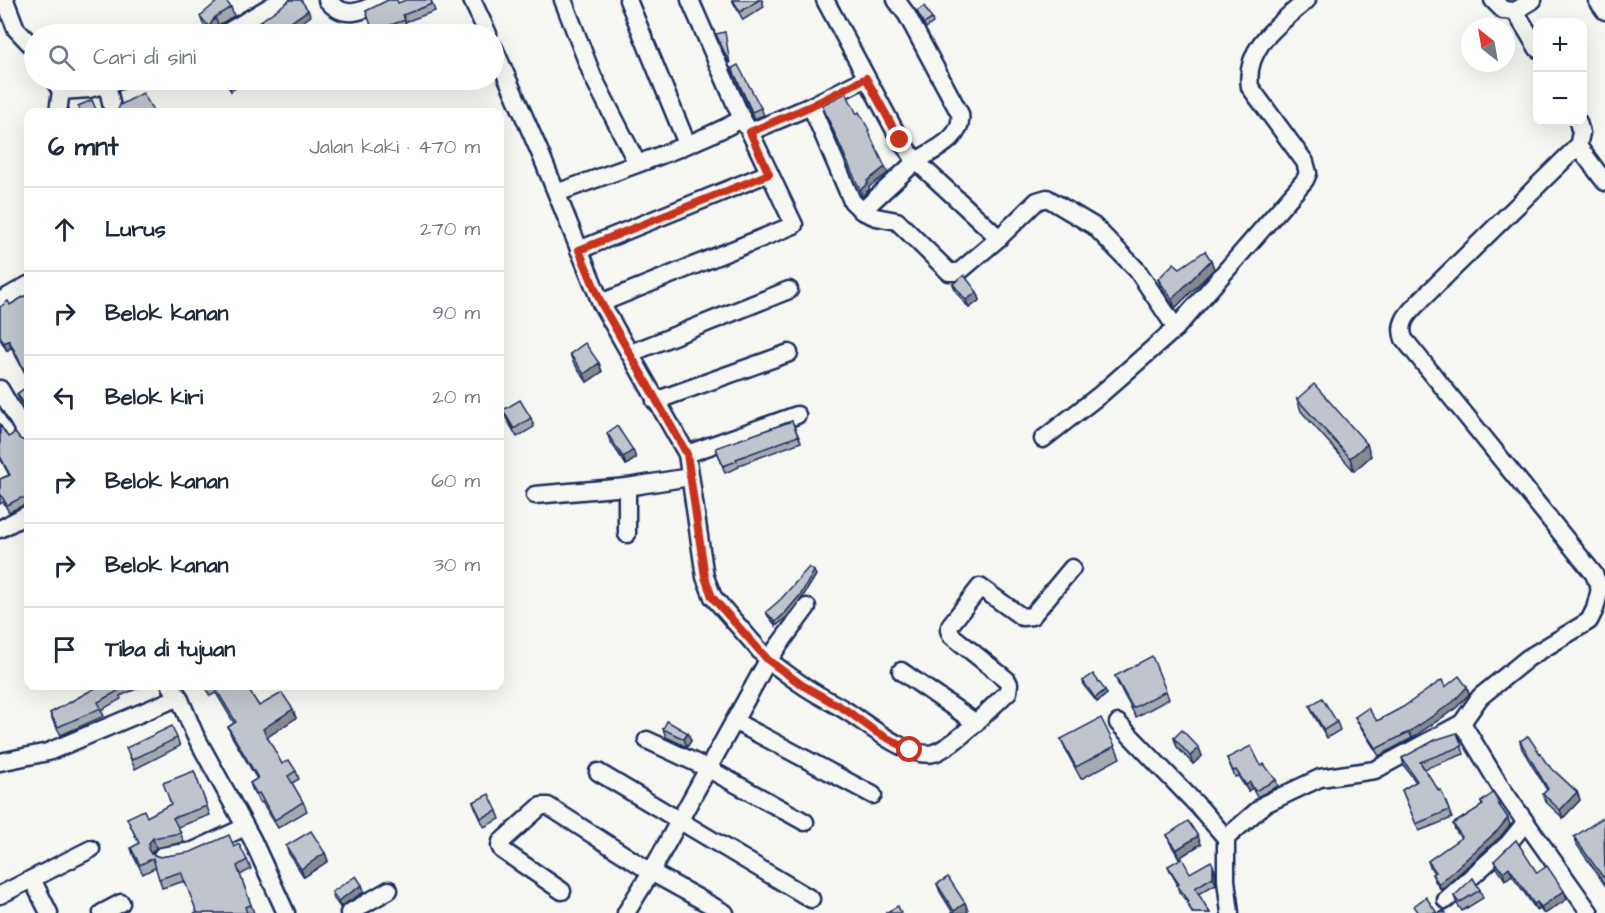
<!DOCTYPE html>
<html lang="id">
<head>
<meta charset="utf-8">
<style>
	:root { --surface:#fff; --page:#f6f6f7; --text:#1f2937; --muted:#747a83; --line:#e0e1e3 }
	body { margin:0; font-family:"Architects Daughter",sans-serif; background:var(--page); color:var(--text) }
	.controls { position:absolute; right:18px; top:18px; display:grid; overflow:hidden; border-radius:12px; box-shadow:0 6px 24px #0002 }
	.controls button { width:54px; height:54px; display:grid; place-items:center; padding:0; border:0; border-bottom:2px solid var(--line); background:var(--surface); color:var(--text); font:30px sans-serif }
	.compass { position:absolute; left:1461px; top:18px; width:54px; height:54px; border-radius:50%; background:var(--surface); box-shadow:0 6px 24px #0002; rotate:329deg }
	.stop { position:absolute; width:18px; height:18px; margin:-14px; border:4px solid #c8321e; border-radius:50%; background:#fff }
	.stop.end { background:#c8321e; border-color:#fff; box-shadow:0 2px 6px #0008 }
	.list { margin:0; padding:0; list-style:none }
	h2 { display:flex; justify-content:space-between; align-items:center; height:78px; margin:0; padding:0 24px; font-size:26px }
	h2 small { font-size:20px; font-weight:400; color:var(--muted) }
	.list li { display:grid; grid-template-columns:39px 1fr auto; gap:18px; align-items:center; box-sizing:border-box; height:84px; padding:0 24px; border-top:2px solid var(--line) }
	.list b { display:block; font-size:22px; white-space:nowrap }
	.list em { font-size:20px; font-style:normal; color:var(--muted) }
	.icon { flex:none; width:33px; height:33px; fill:none; stroke:currentColor; stroke-width:2; stroke-linecap:round; stroke-linejoin:round }
	.map { position:relative; flex:none; width:1605px; height:913px; overflow:hidden }
	.search { position:absolute; background:var(--surface); box-shadow:0 6px 24px #0002; left:24px; top:24px; width:480px; height:66px; display:flex; align-items:center; gap:15px; box-sizing:border-box; padding:0 21px; border-radius:33px; color:var(--muted); font-size:22px }
	.panel { position:absolute; background:var(--surface); box-shadow:0 6px 24px #0002; left:24px; top:108px; width:480px; height:582px; border-radius:12px }
	.map>svg:first-child { display:block }
	.lines { fill:none; stroke-linecap:round; stroke-linejoin:round }
	.minor-casing { stroke:#1b2f5e; stroke-width:21 }
	.minor { stroke:#f6f6f2; stroke-width:16 }
	.wall { fill:#a5a9b0; stroke:#1b2f5e; stroke-width:1.5 }
	.shaded-wall { fill:#868990; stroke:#1b2f5e; stroke-width:1.5 }
	.building { fill:#c0c4cd; stroke:#1b2f5e; stroke-width:1.5 }
	.route { stroke:#c8321e; stroke-width:8 }
</style>
</head>
<body>
<div class="map">
<svg width="1605" height="913" viewBox="0 0 1605 913">
	<rect width="100%" height="100%" fill="#f6f6f2"/>
	<filter id="ink" filterUnits="userSpaceOnUse"><feTurbulence type="fractalNoise" baseFrequency=".0167" numOctaves="2"/><feDisplacementMap in="SourceGraphic" scale="12" xChannelSelector="R" yChannelSelector="G"/><feConvolveMatrix kernelMatrix="1 2 1 2 8 2 1 2 1" color-interpolation-filters="sRGB"/></filter>
	<g filter="url(#ink)">
		<g class="lines">
			<g class="minor-casing">
				<g id="minor">
					<path d="M5,0L16,29L34,48"/>
					<path d="M327,0C345,21 363,11 384,0"/>
					<path d="M472,0L488,34"/>
					<path d="M563,0L593,77L637,163"/>
					<path d="M628,0L687,144"/>
					<path d="M825,0L900,140L916,161C934,150 964,138 960,114L907,15L896,0"/>
					<path d="M1493,0L1503,10L1515,11L1533,0"/>
					<path d="M1597,0L1605,11"/>
					<path d="M1515,11L1538,49"/>
					<path d="M224,34L281,0"/>
					<path d="M494,48L541,155L601,303L687,454L705,577L713,597L768,660L651,872L626,913"/>
					<path d="M54,80L61,91L58,112"/>
					<path d="M107,84L113,112"/>
					<path d="M61,91L89,89L121,80"/>
					<path d="M811,106L852,201L862,211L876,217L897,221L949,272H959L999,238L1037,201L1047,198L1094,226L1137,270L1176,328"/>
					<path d="M1578,122L1581,133L1578,146L1422,299C1411,311 1397,321 1404,339L1594,574L1600,589L1595,609L1589,621L1528,658L1480,697L1462,723L1500,786L1590,913"/>
					<path d="M750,132L811,106L866,78"/>
					<path d="M1578,146L1605,182"/>
					<path d="M557,193C618,170 684,150 742,119"/>
					<path d="M862,211L916,161L999,238"/>
					<path d="M579,250L769,173"/>
					<path d="M0,301L28,285"/>
					<path d="M601,303L794,225L750,132L742,119L690,0"/>
					<path d="M631,353L789,290"/>
					<path d="M0,389L28,437"/>
					<path d="M655,401L789,353"/>
					<path d="M1043,439L1101,394L1176,328L1305,180L1308,173L1305,162L1250,87C1244,46 1280,24 1307,0"/>
					<path d="M687,454L797,415"/>
					<path d="M535,495L627,487L690,477"/>
					<path d="M0,529L28,514"/>
					<path d="M627,534V487"/>
					<path d="M807,607L768,660C779,668 790,677 801,684C815,694 830,701 845,710C865,722 909,760 934,753C957,745 989,709 1008,692L1009,684L1007,680L951,635L949,630L951,624L980,587L1022,617L1032,616L1072,568"/>
					<path d="M901,671L976,723"/>
					<path d="M171,686L179,697L195,735L252,839L286,913"/>
					<path d="M734,721L873,795"/>
					<path d="M1118,723L1200,808L1226,838"/>
					<path d="M647,740L707,768L805,822"/>
					<path d="M0,762L48,752L179,697"/>
					<path d="M598,772L811,899"/>
					<path d="M162,856L193,851L245,827"/>
					<path d="M32,879L49,913"/>
					<path d="M562,891L502,850L500,846L501,842L541,806H548L651,872L725,913"/>
					<path d="M0,895L91,849"/>
					<path d="M1446,900L1508,844L1525,823"/>
					<path d="M102,913L121,903"/>
					<path d="M349,913L389,890"/>
					<path d="M1230,913L1226,880V838L1265,804L1320,778L1375,770L1462,723"/>
				</g>
			</g>
			<use href="#minor" class="minor"/>
		</g>
		<g class="wall">
			<path d="M431,0L435,11L405,22L407,27L387,34H375L366,11L398,3Z"/>
			<path d="M732,0H762L764,7L743,20Z"/>
			<path d="M231,7L234,16L218,25L211,34L203,24L200,16Z"/>
			<path d="M917,11L932,19L933,23L926,28Z"/>
			<path d="M732,68L761,108L764,115L754,119Z"/>
			<path d="M224,80H246L241,84L231,91Z"/>
			<path d="M1211,260L1214,269L1175,308L1161,287L1158,279L1180,268Z"/>
			<path d="M953,284L977,292L980,300L969,308L956,292Z"/>
			<path d="M28,294V379L11,347L7,351L0,339V307L10,305Z"/>
			<path d="M570,354L599,363L602,372L587,382L573,362Z"/>
			<path d="M28,386V413L20,401L17,394Z"/>
			<path d="M1297,399L1371,456L1354,471L1301,411Z"/>
			<path d="M503,410L531,418L534,427L517,437L506,418Z"/>
			<path d="M792,421L801,442L739,465V467L725,473L716,448Z"/>
			<path d="M0,425L8,437L20,439L28,447V505H24L9,512L3,502L0,504V479L9,475L0,458Z"/>
			<path d="M607,433L636,458L626,465L610,441Z"/>
			<path d="M816,575L802,598L787,617L776,626L768,616L766,612Z"/>
			<path d="M1115,676L1166,691L1169,699L1136,717L1118,684Z"/>
			<path d="M1083,681L1105,690L1107,694L1097,702L1084,686Z"/>
			<path d="M99,686H143L120,696L121,699L101,710L104,716L61,735L53,721L50,713Z"/>
			<path d="M204,686H246L259,706L296,718L267,737L282,764L296,771L299,779L292,783L303,802L307,811L278,828L262,802L260,803L253,791L250,783L257,779L231,735L228,727L234,723L216,693L210,696Z"/>
			<path d="M1445,687L1469,694L1456,708L1412,738L1379,756L1358,723L1355,717L1377,721Z"/>
			<path d="M1310,706L1337,722L1340,730L1327,738L1313,714Z"/>
			<path d="M663,729L688,733L691,741L687,747L666,737Z"/>
			<path d="M1457,733L1464,754L1424,769L1439,791L1441,790L1452,818L1419,831L1402,790L1416,782L1404,766L1402,758Z"/>
			<path d="M177,738L180,746L135,769L126,748Z"/>
			<path d="M1174,738L1199,748L1202,756L1193,764L1177,747Z"/>
			<path d="M1061,739L1115,746L1120,758L1081,779L1066,751Z"/>
			<path d="M1520,741L1547,764L1577,792L1580,800L1563,818L1546,802L1543,794L1547,790L1522,749Z"/>
			<path d="M1227,758L1261,766L1276,780L1278,786L1257,797L1252,788L1248,791L1238,776L1235,777Z"/>
			<path d="M194,771L210,815L178,827L184,842L156,848L152,852V854L160,857L234,847L247,860L251,869L240,875L254,913H194L197,912L185,881L162,888L156,867L143,874L134,857L131,848L139,844L127,818L147,817L171,804Z"/>
			<path d="M473,802L497,811L500,819L484,827Z"/>
			<path d="M1481,802L1503,811L1508,818L1510,825L1500,837L1441,890L1435,881L1432,874L1434,873L1430,867L1428,861L1461,838L1455,830L1453,824L1482,806Z"/>
			<path d="M1605,818V885L1577,845L1574,837Z"/>
			<path d="M1167,835L1201,844L1179,858L1170,843Z"/>
			<path d="M286,846L325,853L328,861L304,877L289,854Z"/>
			<path d="M1494,861L1537,873L1567,899L1546,913H1543L1540,909L1537,911L1512,875L1505,880L1497,868Z"/>
			<path d="M1168,866L1190,873L1215,871L1216,884L1198,894L1210,913H1192L1187,902L1179,892L1177,885H1178L1171,873Z"/>
			<path d="M937,884L965,903L968,911L966,913H953L940,892Z"/>
			<path d="M362,885L364,892L340,907L334,899L332,892Z"/>
			<path d="M1480,890L1483,898L1462,911L1457,904L1454,896Z"/>
		</g>
		<g class="shaded-wall">
			<path d="M308,10L311,16L287,33L284,27Z"/>
			<path d="M215,17L218,25L212,34L209,27Z"/>
			<path d="M237,80H246L241,84L231,91L229,85Z"/>
			<path d="M885,167L888,173L869,187L870,189L862,196L860,190L867,181Z"/>
			<path d="M1211,260L1214,269L1175,308L1172,299Z"/>
			<path d="M977,292L980,300L969,308L966,300Z"/>
			<path d="M9,340L11,347L7,351L4,343Z"/>
			<path d="M599,363L602,372L587,382L584,374Z"/>
			<path d="M1367,444L1371,456L1354,471L1350,458Z"/>
			<path d="M633,450L636,458L626,465L623,457Z"/>
			<path d="M814,571L816,575L802,598L787,617L776,626L775,622Z"/>
			<path d="M1467,687L1469,694L1456,708L1412,738L1409,732Z"/>
			<path d="M1105,690L1107,694L1097,702L1095,698Z"/>
			<path d="M293,709L296,718L266,738L263,729Z"/>
			<path d="M688,733L691,741L687,747L684,739Z"/>
			<path d="M1199,748L1202,756L1193,764L1190,756Z"/>
			<path d="M1250,782L1252,788L1248,791L1246,785Z"/>
			<path d="M1577,792L1580,800L1563,818L1560,810Z"/>
			<path d="M1508,818L1510,825L1500,837L1441,890L1439,884Z"/>
			<path d="M1198,836L1201,844L1179,858L1176,850Z"/>
			<path d="M153,838L156,848L152,852V858L148,849L149,843Z"/>
			<path d="M325,853L328,861L304,877L301,869Z"/>
			<path d="M1213,865L1215,871L1216,884L1213,877Z"/>
			<path d="M1509,867L1512,875L1505,880L1503,872Z"/>
			<path d="M362,885L364,892L340,907L338,901Z"/>
			<path d="M1564,891L1567,899L1546,913H1543L1541,907Z"/>
			<path d="M1537,902L1540,909L1537,911L1534,904Z"/>
			<path d="M965,903L968,911L966,913H955L954,911Z"/>
		</g>
		<g class="building">
			<path d="M219,0H225L231,7L215,17L209,27L200,16Z"/>
			<path d="M290,0H301L308,10L284,27L290,34H251L256,29L254,26Z"/>
			<path d="M388,0H397L398,3L406,0H431L432,4L403,15L405,20L373,31L366,11Z"/>
			<path d="M733,0H759L740,12Z"/>
			<path d="M924,6L932,19L924,24L917,11Z"/>
			<path d="M725,32L730,64L716,34Z"/>
			<path d="M738,65L761,108L752,112L732,68Z"/>
			<path d="M226,80H237L229,85Z"/>
			<path d="M143,93L154,112H117L120,105Z"/>
			<path d="M846,93L857,114L859,112L869,130L868,131L885,167L867,181L868,183L860,190L822,105Z"/>
			<path d="M92,100L97,112H81L78,106Z"/>
			<path d="M1205,251L1211,260L1172,299L1158,279L1174,263L1180,268Z"/>
			<path d="M964,275L977,292L966,300L953,284Z"/>
			<path d="M28,294V377L9,340L4,343L0,336V307L8,301L10,305Z"/>
			<path d="M585,343L599,363L584,374L570,354Z"/>
			<path d="M1314,384L1367,444L1350,458L1297,399Z"/>
			<path d="M28,386V409L17,394Z"/>
			<path d="M520,400L531,418L514,429L503,410Z"/>
			<path d="M792,421L798,436L736,459L737,461L723,466L716,448Z"/>
			<path d="M0,425L8,437L15,433L20,439L25,441L28,447V498H21L7,505L1,495L0,496V479L10,475L0,456Z"/>
			<path d="M617,426L633,450L623,457L607,433Z"/>
			<path d="M809,567L814,571L801,594L785,613L775,622L766,612L781,599Z"/>
			<path d="M1152,656L1166,691L1133,708L1115,676Z"/>
			<path d="M1093,674L1105,690L1095,698L1083,681Z"/>
			<path d="M1459,676L1467,687L1453,702L1409,732L1376,749L1355,717L1368,708L1377,721L1403,707L1442,680L1445,687Z"/>
			<path d="M99,686H124L117,689L118,691L98,702L101,708L58,727L50,713Z"/>
			<path d="M214,686H246L259,706L282,693L293,709L263,729L282,764L289,760L296,771L288,776L303,802L275,820L259,793L257,794L250,783L258,778L228,727L236,722Z"/>
			<path d="M1322,698L1337,722L1324,730L1310,706Z"/>
			<path d="M1101,718L1115,746L1076,767L1061,739Z"/>
			<path d="M667,721L688,733L684,739L663,729Z"/>
			<path d="M172,726L177,738L132,760L126,748Z"/>
			<path d="M1182,730L1199,748L1190,756L1174,738Z"/>
			<path d="M1457,733L1462,746L1420,762L1439,791L1441,790L1449,810L1416,824L1402,790L1417,781L1402,758L1435,740Z"/>
			<path d="M1528,736L1547,764L1577,792L1560,810L1543,794L1548,789L1520,741Z"/>
			<path d="M1251,746L1261,766L1264,764L1276,780L1255,791L1250,782L1246,785L1236,770L1233,771L1227,758Z"/>
			<path d="M194,771L207,806L173,818L181,833L153,838L149,843L148,849L151,854L160,857L191,852L229,835L234,847L239,844L247,860L237,866L251,905L245,907L247,913H194L197,912L181,872L159,879L153,858L140,865L131,848L139,843L127,818L144,810L147,817L171,804L163,783Z"/>
			<path d="M1493,793L1500,805H1499L1508,818L1498,830L1439,884L1432,874L1436,872L1428,861L1462,837L1453,824L1483,805L1481,802Z"/>
			<path d="M489,794L497,811L481,818L473,802Z"/>
			<path d="M1604,817L1605,876L1603,877L1574,837Z"/>
			<path d="M1188,821L1198,836L1176,850L1167,835Z"/>
			<path d="M311,831L325,853L301,869L286,846Z"/>
			<path d="M1516,840L1537,873L1547,866L1564,891L1541,907L1537,902L1534,904L1509,867L1503,872L1494,861Z"/>
			<path d="M1182,858L1190,873L1211,861L1213,865V877L1195,888L1210,913H1193L1187,902L1189,901L1177,885L1179,884L1168,866Z"/>
			<path d="M356,876L362,885L338,901L332,892Z"/>
			<path d="M948,877L965,903L954,911L937,884Z"/>
			<path d="M1473,878L1480,890L1459,903L1454,896Z"/>
			<path d="M1426,897L1437,913H1419L1414,906Z"/>
			<path d="M898,906L901,913H885Z"/>
			<path d="M1444,910L1446,913H1439Z"/>
		</g>
	</g>
	<g class="lines" filter="url(#ink)">
		<path class="route" d="M900,140L866,78L811,106L750,132L769,174L579,250L601,303L687,454L705,577L712,597L768,660L802,685L846,710L876,732L910,750"/>
	</g>
</svg>
<div class="controls">
<button>+</button>
<button>−</button>
</div>
<svg class="compass" viewBox="-18 -18 36 36"><path d="M0-13l5 13h-10z" fill="#e53935"/><path d="M0 13l5-13h-10z" fill="#747a83"/></svg>
<div class="stop" style="left:910px;top:750px"></div>
<div class="stop end" style="left:900px;top:140px"></div>
<div class="search"><svg class="icon" aria-label="search" viewBox="0 0 24 24"><circle cx="10" cy="10" r="6"/><path d="M15 15l6 6"/></svg>Cari di sini</div>
<section class="panel">
<h2>6 mnt<small>Jalan kaki · 470 m</small></h2>
<ul class="list">
<li><svg class="icon" aria-label="ahead" viewBox="0 0 24 24"><path d="M12 20V5M6 11l6-6 6 6"/></svg><div><b>Lurus</b></div><em>270 m</em></li>
<li><svg class="icon" aria-label="right" viewBox="0 0 24 24"><path d="M7 20v-9h11M14 6l5 5-5 5"/></svg><div><b>Belok kanan</b></div><em>90 m</em></li>
<li><svg class="icon" aria-label="left" viewBox="0 0 24 24"><path d="M17 20v-9H6M10 6l-5 5 5 5"/></svg><div><b>Belok kiri</b></div><em>20 m</em></li>
<li><svg class="icon" aria-label="right" viewBox="0 0 24 24"><path d="M7 20v-9h11M14 6l5 5-5 5"/></svg><div><b>Belok kanan</b></div><em>60 m</em></li>
<li><svg class="icon" aria-label="right" viewBox="0 0 24 24"><path d="M7 20v-9h11M14 6l5 5-5 5"/></svg><div><b>Belok kanan</b></div><em>30 m</em></li>
<li><svg class="icon" aria-label="arrive" viewBox="0 0 24 24"><path d="M6 21V4h12l-3 4 3 4H6"/></svg><div><b>Tiba di tujuan</b></div></li>
</ul>
</section>
</div>
</body>
</html>
